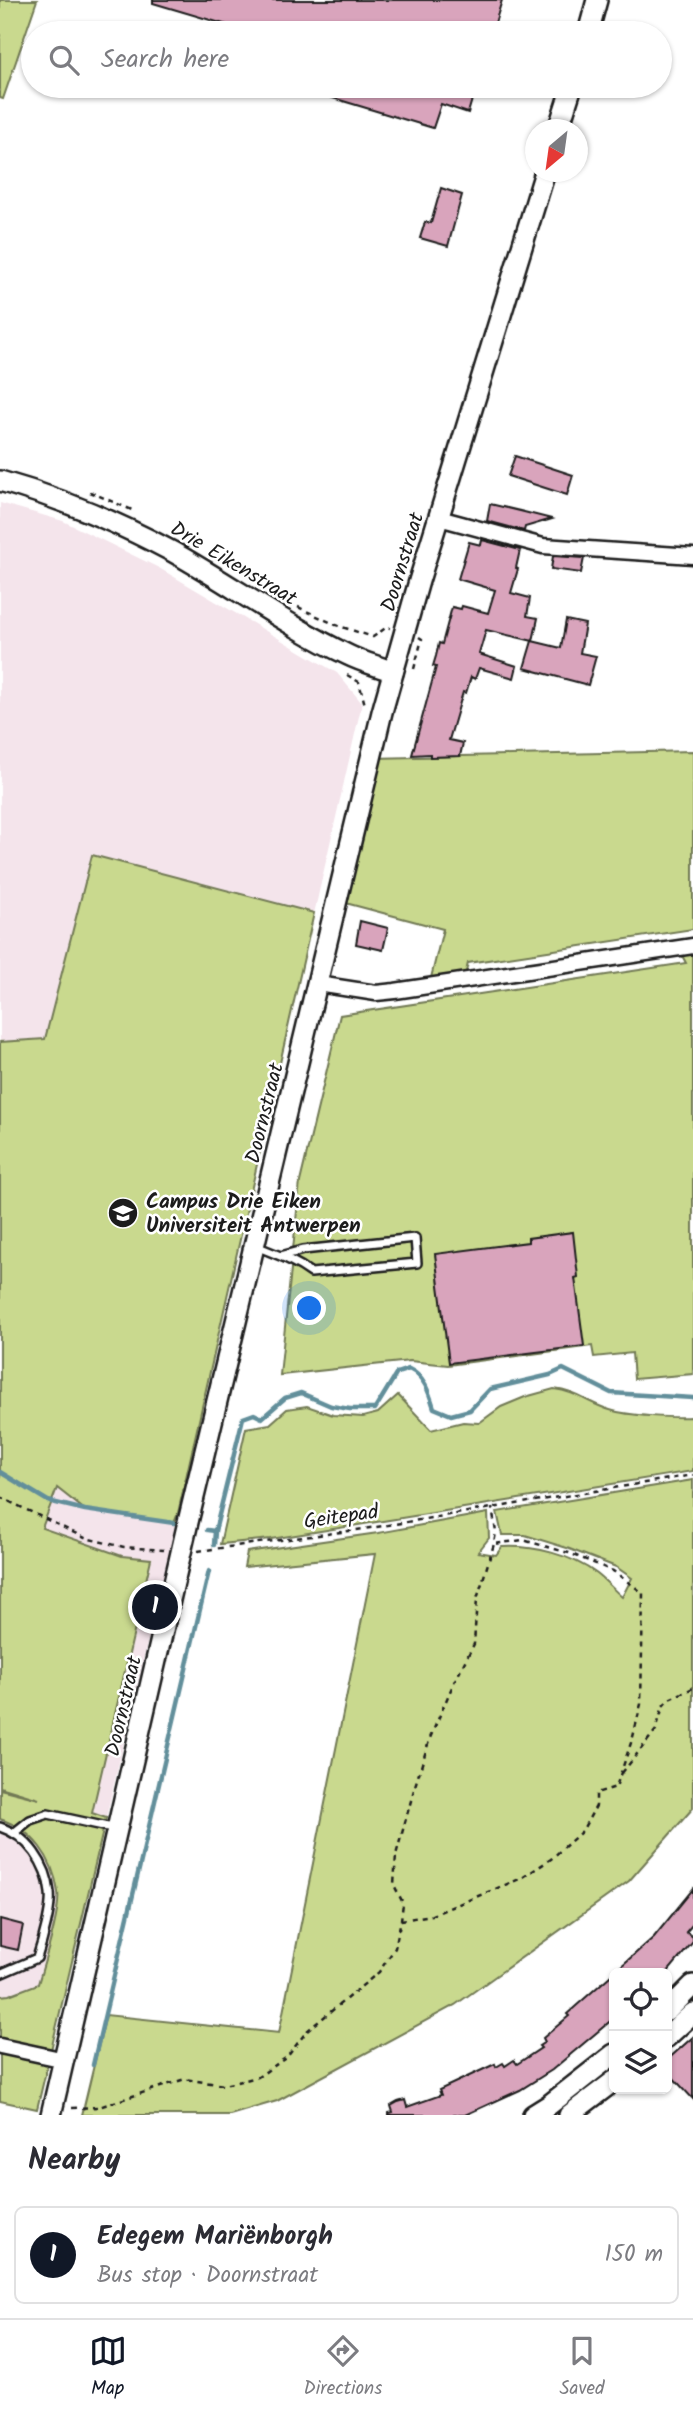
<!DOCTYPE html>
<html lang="en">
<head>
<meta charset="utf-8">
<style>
	:root { --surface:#fff; --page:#f2f2f3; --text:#2b2b33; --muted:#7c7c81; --line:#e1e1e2; --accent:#111827 }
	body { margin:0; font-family:Kalam,sans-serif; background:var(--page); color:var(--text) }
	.controls { position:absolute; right:21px; bottom:21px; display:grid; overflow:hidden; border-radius:10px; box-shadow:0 2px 5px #0004 }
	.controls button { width:63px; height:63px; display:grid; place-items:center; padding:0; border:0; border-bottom:2px solid var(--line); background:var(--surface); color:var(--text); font:35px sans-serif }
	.compass { position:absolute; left:525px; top:119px; width:63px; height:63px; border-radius:50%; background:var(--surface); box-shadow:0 2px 5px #0004; rotate:209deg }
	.you { position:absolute; left:310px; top:1309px; width:24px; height:24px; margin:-18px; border:5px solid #fff; border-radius:50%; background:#1a73e8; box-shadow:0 0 0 10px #1a73e833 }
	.badge { display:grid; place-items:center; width:46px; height:46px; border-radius:50%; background:var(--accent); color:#fff; font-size:23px; font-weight:700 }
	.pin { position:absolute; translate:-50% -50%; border:4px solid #fff; box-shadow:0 2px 7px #0006 }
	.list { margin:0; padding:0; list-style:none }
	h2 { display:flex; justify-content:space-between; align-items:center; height:91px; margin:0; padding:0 28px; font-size:30px }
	h2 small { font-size:23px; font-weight:400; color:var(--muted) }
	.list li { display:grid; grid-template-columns:46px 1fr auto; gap:21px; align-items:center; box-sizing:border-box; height:98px; margin:0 14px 14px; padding:0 14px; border:2px solid var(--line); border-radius:10px }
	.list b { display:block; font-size:26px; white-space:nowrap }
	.list p { margin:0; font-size:23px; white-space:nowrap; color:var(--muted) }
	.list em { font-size:23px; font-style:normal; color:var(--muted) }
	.icon { flex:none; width:38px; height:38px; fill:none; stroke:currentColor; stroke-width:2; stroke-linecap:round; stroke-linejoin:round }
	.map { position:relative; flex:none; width:693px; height:2115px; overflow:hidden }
	.search { position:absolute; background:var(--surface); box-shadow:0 2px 5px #0004; left:21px; right:21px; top:21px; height:77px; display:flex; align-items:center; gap:18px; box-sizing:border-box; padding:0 24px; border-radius:38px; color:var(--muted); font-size:26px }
	.sheet { height:203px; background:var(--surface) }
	nav { display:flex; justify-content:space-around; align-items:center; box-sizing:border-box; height:98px; border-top:2px solid var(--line); background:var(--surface); font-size:19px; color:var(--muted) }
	nav a { display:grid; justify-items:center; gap:4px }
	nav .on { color:var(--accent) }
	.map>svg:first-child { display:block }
	.built { fill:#f4e4eb }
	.green { fill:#c9d98e; stroke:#727a55; stroke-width:2 }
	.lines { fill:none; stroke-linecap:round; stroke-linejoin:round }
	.stream { stroke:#628f9b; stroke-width:4.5 }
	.building { fill:#d9a4bc; stroke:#1c1c1c; stroke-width:2 }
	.lane-casing { stroke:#1c1c1c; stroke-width:12 }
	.street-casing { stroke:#1c1c1c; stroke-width:19 }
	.secondary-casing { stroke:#1c1c1c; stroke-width:24 }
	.path { stroke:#1c1c1c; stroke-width:2.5; stroke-dasharray:5 5; stroke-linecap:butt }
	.lane { stroke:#fff; stroke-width:7 }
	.street { stroke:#fff; stroke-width:14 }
	.secondary { stroke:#fff; stroke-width:19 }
	.labels { text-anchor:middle; stroke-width:5; stroke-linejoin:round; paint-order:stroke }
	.street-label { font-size:21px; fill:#1c1c1c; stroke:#fff }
	.poi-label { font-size:21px; font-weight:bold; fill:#1c1c1c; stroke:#fff; text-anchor:start }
</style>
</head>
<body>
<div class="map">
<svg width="693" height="2115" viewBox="0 0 693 2115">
	<rect width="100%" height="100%" fill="#fff"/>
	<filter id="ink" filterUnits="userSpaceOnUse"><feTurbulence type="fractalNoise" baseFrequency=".0143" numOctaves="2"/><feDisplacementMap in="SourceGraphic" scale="14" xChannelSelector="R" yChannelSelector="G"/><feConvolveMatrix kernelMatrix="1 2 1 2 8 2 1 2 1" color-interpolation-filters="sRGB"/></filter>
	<g filter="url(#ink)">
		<path class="built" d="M0,503L63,521L159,568L337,673L362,703L163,1577L37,2109L0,2101Z"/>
		<g class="green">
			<path d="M0,0H37L3,99L0,98Z"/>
			<path d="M693,751V929L468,963L464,981L429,986L443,929L338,901L372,758Z"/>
			<path d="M92,855L314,913L178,1513L174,1523L85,1510L57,1488L42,1528L122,1556L151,1559L92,1813L106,1818L37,2109L0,2101V1996L9,1995L38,1984C44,1963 61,1911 58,1892C53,1857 33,1830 0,1819V1789L39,1799L0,1787V1042L45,1039Z"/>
			<path d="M693,946V1374L634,1379L632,1353L594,1357L592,1346L448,1365L410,1361L280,1375L300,1182L340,1015L686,963L678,948Z"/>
			<path d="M554,1389C575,1391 590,1404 610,1410C629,1416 673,1418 693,1417V1471L271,1539L220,1544L246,1428L270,1424L287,1409L307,1406L333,1415L363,1417L378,1413L398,1395L431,1430L463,1422L479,1423L501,1407L525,1397Z"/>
			<path d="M693,1480V1808L629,1881L455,2005L277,2101L230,2115H82L106,2015L279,2033L375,1554L244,1567L247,1552L378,1533L488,1513L489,1538L478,1552L496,1555L502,1547C533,1545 572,1555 597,1574C606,1581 614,1590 622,1597L632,1578L616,1567L567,1548L525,1535H502L497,1512Z"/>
		</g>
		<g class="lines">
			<g class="stream">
				<path d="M0,1472L48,1501L85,1510L174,1523"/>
				<path d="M207,1530L215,1531L243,1418L254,1414L262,1418L285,1398L301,1393L331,1406L350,1409H375L397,1373L409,1369C424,1376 429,1392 434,1408L451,1415L470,1410L490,1389L550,1375L563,1369L611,1393L693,1398"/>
				<path d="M214,1545L215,1531"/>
				<path d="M93,2065L209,1571"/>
			</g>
		</g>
		<g class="building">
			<path d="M153,0H502L492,33H254L153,3Z"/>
			<path d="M304,86H476L468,113L441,104L433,128L303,89Z"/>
			<path d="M441,188L462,195L448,246L420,238L425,222L431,223Z"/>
			<path d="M515,456L573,475L567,495L508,476Z"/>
			<path d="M490,504L520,511L552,519L525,527L524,531L487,521Z"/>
			<path d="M482,540L520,550L516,568L518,569L511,593L530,598L527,616L538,618L533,641L486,630L479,654L517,666L514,678L479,668L475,679L471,677L466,693L463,692L449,740L463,743L460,756L430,757V754L412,755L436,667L433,666L436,656L439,643L442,644L452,607L461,609L462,606L488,613L495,590L458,579L469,542L481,545Z"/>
			<path d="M553,556L584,558L581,573L551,569Z"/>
			<path d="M566,620L585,624L580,653L596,656L588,685L524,668L532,641L561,648Z"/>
			<path d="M360,921L388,928L383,950L356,944Z"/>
			<path d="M573,1232L578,1277L575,1278L584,1346L449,1363L435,1254L528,1242V1238Z"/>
			<path d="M693,1889V1924L686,1932L693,1937V1942L667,1973H614V2018L552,2070L520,2090L465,2115H389V2113L393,2112L391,2106L398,2102L405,2100L407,2107L441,2095L439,2090L495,2064L496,2067L503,2063L505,2066L514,2060L517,2064L541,2048L539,2046L545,2042L543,2038L569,2016L567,2014L654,1937Z"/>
			<path d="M0,1919L23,1925L18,1950L0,1946Z"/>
			<path d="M693,2037V2099L667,2071V2060Z"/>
		</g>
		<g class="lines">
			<g class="lane-casing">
				<g id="lane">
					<path d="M256,1246C275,1254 294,1260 311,1273L417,1263L415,1238L303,1250L281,1256"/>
					<path d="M0,1827C28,1836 47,1864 50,1893C52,1908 42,1943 37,1958L0,1974"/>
					<path d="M15,1832L30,1820L48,1814L117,1829"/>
				</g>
			</g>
			<g class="street-casing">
				<g id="street">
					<path d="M439,518L543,546L693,556"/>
					<path d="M318,984L376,993L395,991L693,946"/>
					<path d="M0,2046L65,2060"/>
				</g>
			</g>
			<g class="secondary-casing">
				<g id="secondary">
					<path d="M588,33L597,0"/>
					<path d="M558,130L572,86"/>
					<path d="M0,481C61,498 117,522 173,552C232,585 287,626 348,655C362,662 378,666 393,672"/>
					<path d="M667,2011L693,1985"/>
					<path d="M667,2037L693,2013"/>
					<path d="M51,2115L188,1522L382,712L419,581L545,172"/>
					<path d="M533,2115L549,2105L614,2054"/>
					<path d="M569,2115L614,2081"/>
				</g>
			</g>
			<g class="path">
				<path d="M90,492L132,510"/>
				<path d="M298,607L336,625L373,637L387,627L390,628"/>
				<path d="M414,669L422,639L419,637"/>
				<path d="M347,675L359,682L365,705"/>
				<path d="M0,1497L85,1538L124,1547L164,1550"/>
				<path d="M198,1551L364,1529L693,1475"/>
				<path d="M622,1773L656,1730L663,1706L669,1699L693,1688"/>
				<path d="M401,1920L432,1915L522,1878L551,1859L582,1831L596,1806V1793L616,1787L633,1737L641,1704L643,1593L613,1571L569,1553L523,1540L494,1544"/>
				<path d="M72,2108L99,2107L185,2079L224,2085L258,2077L287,2057L307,2031L379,1972L395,1948L401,1920L403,1903L394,1885L396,1855L415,1786L430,1738L455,1680L474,1644L477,1599L494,1544L496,1532L492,1508"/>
			</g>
			<use href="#lane" class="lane"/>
			<use href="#street" class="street"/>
			<use href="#secondary" class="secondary"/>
		</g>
	</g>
	<defs>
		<g id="university-disc" transform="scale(1.575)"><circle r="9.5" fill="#1c1c1c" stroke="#fff"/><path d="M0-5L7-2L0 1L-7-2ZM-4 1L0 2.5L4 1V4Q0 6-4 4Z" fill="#fff"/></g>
	</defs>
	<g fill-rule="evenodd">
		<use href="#university-disc" x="123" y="1213"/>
	</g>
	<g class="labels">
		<g class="street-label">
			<text transform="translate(402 562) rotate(-73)" y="7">Doornstraat</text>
			<text transform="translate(234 563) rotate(31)" y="7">Drie Eikenstraat</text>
			<text transform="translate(264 1113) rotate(-76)" y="7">Doornstraat</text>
			<text transform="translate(341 1516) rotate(-8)" y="7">Geitepad</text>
			<text transform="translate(123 1706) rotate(-77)" y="7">Doornstraat</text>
		</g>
		<g class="poi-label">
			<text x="146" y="1208">Campus Drie Eiken<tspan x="146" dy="24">Universiteit Antwerpen</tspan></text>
		</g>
	</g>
</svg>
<div class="controls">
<button><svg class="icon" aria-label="locate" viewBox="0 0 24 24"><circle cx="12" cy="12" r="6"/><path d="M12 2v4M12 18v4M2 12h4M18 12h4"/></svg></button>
<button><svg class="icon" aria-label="layers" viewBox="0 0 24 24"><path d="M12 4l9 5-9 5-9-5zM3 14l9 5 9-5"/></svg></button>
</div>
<svg class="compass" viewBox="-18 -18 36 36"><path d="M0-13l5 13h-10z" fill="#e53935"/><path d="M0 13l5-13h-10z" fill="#7c7c81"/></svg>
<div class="you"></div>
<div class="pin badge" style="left:155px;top:1607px">1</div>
<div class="search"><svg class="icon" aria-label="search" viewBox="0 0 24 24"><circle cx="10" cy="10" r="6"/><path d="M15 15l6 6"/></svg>Search here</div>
</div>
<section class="sheet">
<h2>Nearby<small></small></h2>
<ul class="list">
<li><span class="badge">1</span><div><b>Edegem Mariënborgh</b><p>Bus stop · Doornstraat</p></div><em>150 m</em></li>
</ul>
</section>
<nav>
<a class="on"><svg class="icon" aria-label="map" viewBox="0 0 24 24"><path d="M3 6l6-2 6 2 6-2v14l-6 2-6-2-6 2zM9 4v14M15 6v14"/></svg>Map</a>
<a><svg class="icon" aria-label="directions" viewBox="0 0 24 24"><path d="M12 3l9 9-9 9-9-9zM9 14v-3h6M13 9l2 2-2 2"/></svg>Directions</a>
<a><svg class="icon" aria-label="saved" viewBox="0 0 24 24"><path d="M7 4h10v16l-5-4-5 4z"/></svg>Saved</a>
</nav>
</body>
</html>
